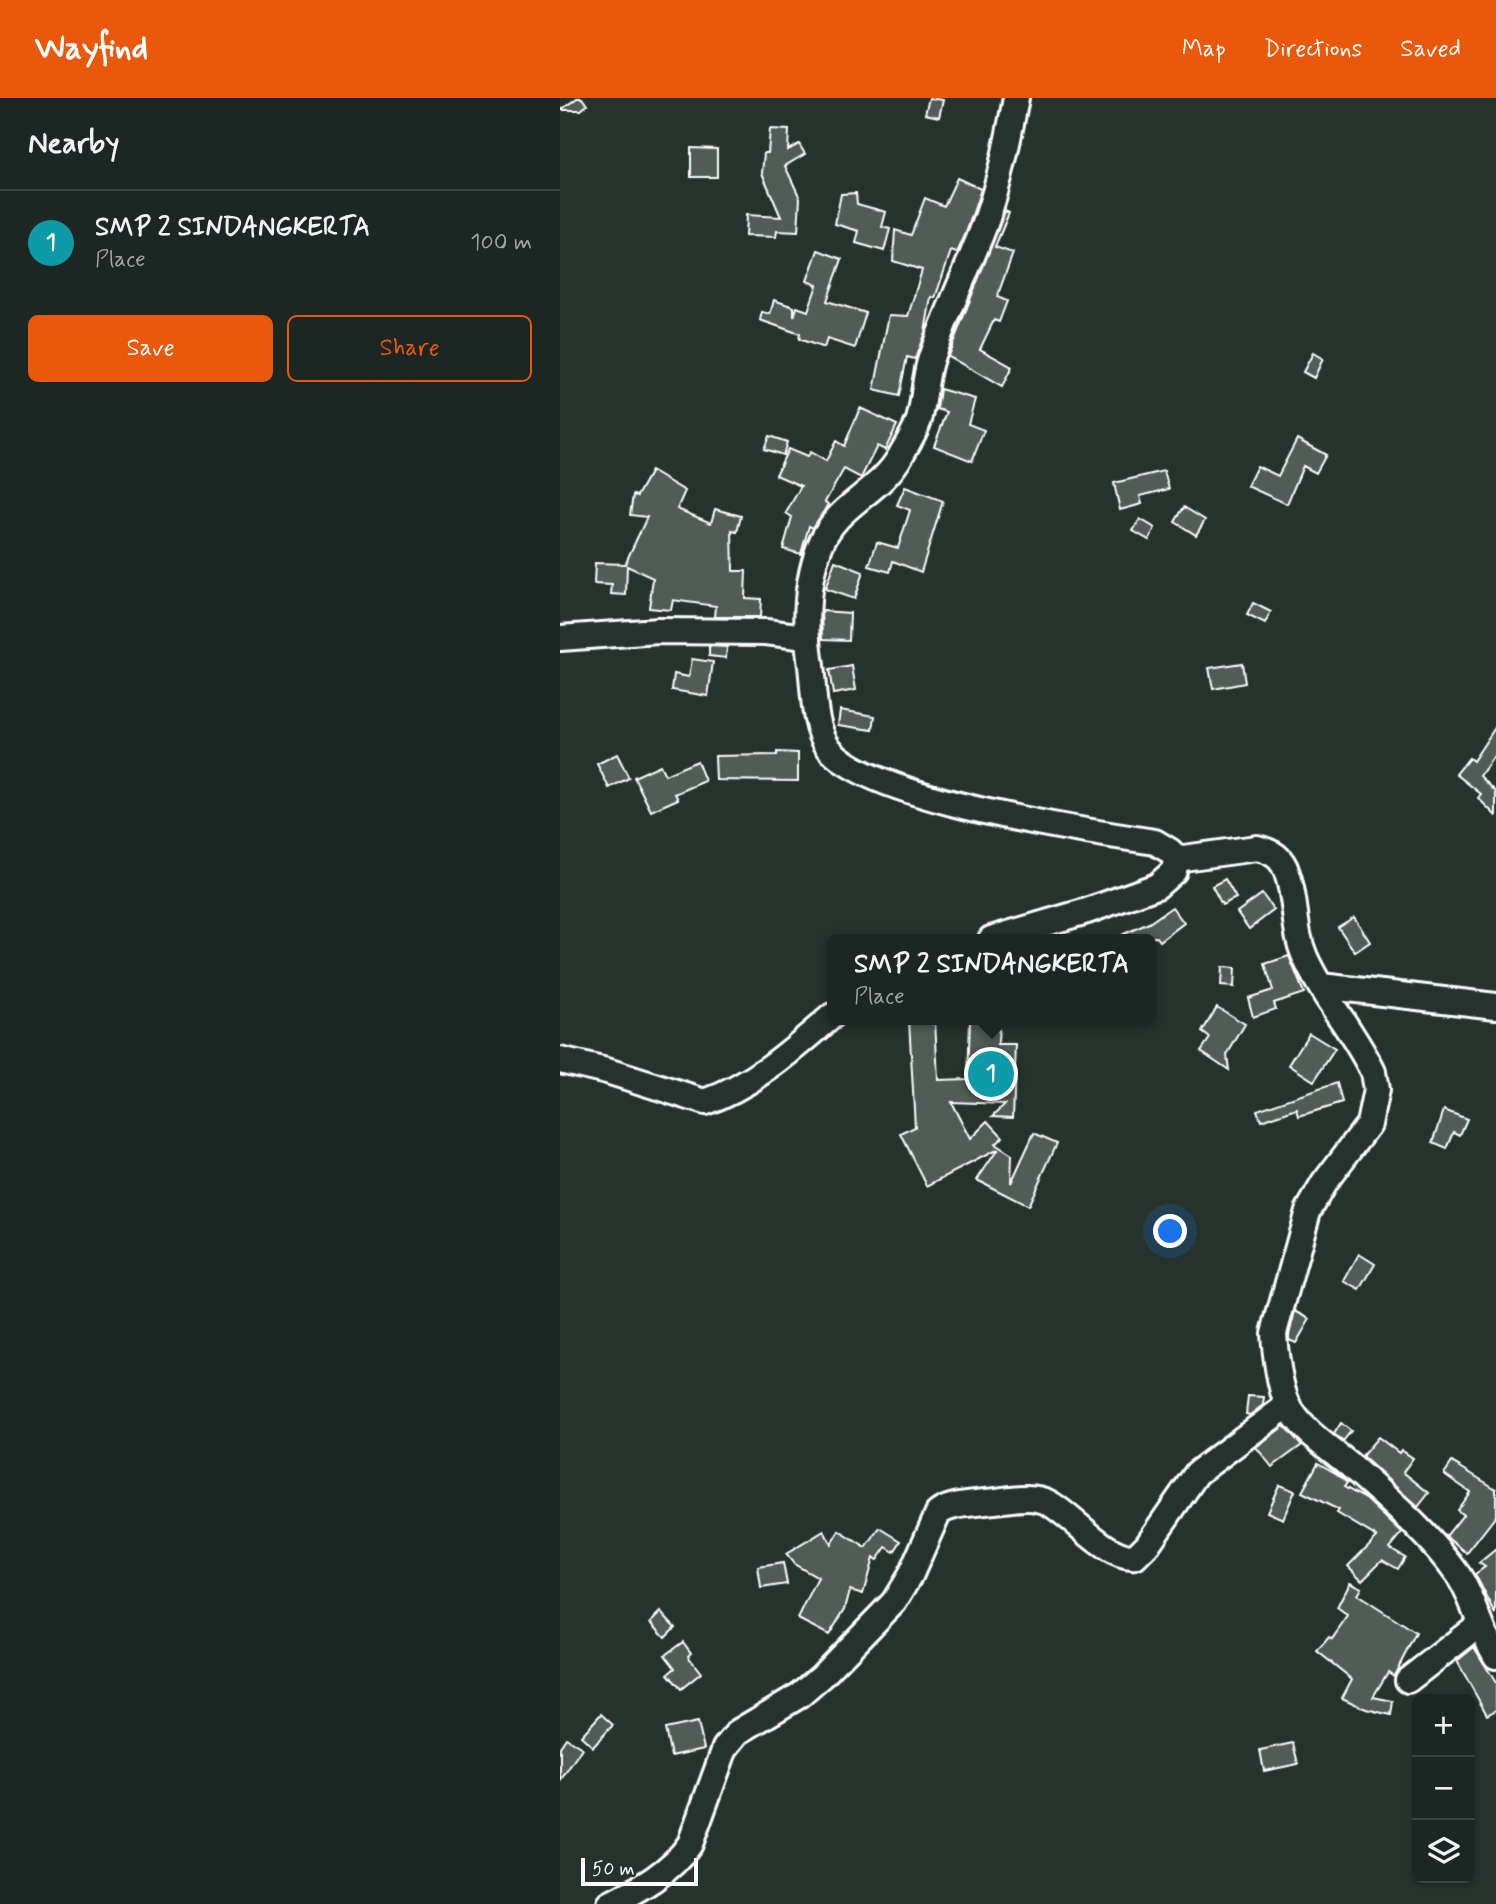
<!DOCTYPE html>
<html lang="en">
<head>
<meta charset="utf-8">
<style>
	:root { --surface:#1c2622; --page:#252e2a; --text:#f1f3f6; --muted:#a0a5a5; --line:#3a4340; --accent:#ea580c }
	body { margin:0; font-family:Mynerve,sans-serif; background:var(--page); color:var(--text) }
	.controls { position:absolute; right:21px; bottom:21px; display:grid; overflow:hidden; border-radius:10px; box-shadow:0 2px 5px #0004 }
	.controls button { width:63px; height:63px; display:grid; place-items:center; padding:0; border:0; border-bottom:2px solid var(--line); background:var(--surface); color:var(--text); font:35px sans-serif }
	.scale { position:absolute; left:21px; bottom:18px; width:117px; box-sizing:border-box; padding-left:7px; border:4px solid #fff; border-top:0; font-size:19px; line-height:24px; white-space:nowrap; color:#fff; -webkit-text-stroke:5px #26332d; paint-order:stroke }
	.you { position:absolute; left:611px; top:1134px; width:24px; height:24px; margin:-18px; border:5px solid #fff; border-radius:50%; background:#1a73e8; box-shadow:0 0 0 10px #1a73e833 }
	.badge { display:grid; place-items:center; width:46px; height:46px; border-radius:50%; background:var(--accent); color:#fff; font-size:23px; font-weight:700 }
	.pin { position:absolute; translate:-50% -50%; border:4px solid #fff; box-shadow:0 2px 7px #0006 }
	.popup { position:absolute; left:267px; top:836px; width:329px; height:91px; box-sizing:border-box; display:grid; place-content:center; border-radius:10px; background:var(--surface); filter:drop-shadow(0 2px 5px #0005); font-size:23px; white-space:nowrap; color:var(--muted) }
	.popup b { font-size:26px; color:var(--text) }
	.popup::after { content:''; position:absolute; left:50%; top:100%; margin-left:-14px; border:14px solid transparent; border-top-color:var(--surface) }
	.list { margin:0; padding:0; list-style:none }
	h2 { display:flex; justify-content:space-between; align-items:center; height:91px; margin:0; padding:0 28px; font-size:30px }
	h2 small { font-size:23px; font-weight:400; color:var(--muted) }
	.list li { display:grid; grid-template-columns:46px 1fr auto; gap:21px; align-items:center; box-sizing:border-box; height:105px; padding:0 28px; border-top:2px solid var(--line) }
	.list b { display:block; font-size:26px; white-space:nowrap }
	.list p { margin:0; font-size:23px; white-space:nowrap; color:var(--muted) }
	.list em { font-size:23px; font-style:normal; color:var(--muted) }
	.actions { display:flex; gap:14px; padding:21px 28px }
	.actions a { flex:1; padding:16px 0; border:2px solid var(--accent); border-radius:10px; text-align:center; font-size:24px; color:var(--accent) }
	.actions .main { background:var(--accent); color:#fff }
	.icon { flex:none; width:38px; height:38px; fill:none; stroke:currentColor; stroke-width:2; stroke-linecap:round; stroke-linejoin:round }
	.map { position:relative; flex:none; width:936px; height:1806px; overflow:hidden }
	header { display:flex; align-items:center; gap:42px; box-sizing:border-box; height:98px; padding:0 35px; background:var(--accent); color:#fff }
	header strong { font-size:33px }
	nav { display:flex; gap:38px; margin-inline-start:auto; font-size:24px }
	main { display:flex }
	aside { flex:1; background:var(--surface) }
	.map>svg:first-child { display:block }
	.building { fill:#515c57; stroke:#fff; stroke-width:2 }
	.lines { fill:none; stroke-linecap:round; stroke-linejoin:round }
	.minor-casing { stroke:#fff; stroke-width:30 }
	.minor { stroke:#26332d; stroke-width:24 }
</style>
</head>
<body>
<header>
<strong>Wayfind</strong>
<nav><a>Map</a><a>Directions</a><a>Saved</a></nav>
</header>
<main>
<aside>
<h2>Nearby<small></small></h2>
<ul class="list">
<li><span class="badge" style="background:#0f9aa8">1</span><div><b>SMP 2 SINDANGKERTA</b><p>Place</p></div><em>100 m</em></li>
</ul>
<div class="actions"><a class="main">Save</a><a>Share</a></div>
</aside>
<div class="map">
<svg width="936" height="1806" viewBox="0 0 936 1806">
	<rect width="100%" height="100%" fill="#26332d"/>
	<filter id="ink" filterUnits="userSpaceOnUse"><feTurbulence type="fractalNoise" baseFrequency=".0143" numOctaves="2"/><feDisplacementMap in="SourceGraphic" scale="14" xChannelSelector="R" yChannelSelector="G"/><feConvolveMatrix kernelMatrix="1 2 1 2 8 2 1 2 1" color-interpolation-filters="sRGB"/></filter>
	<g filter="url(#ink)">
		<g class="building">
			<path d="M17,0H22L27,7L21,12H1Z"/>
			<path d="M369,0L383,2L379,19L365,16Z"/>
			<path d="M210,31L229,32L228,52L239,46L245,56L225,68L240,100L238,134L217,133L216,139L185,138L186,117L221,119L202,75L204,55H208Z"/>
			<path d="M131,50L157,51V79H131Z"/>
			<path d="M397,80L421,91L406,135L397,155L391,153L375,200L371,199L365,234L355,261L347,259L339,298L314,292L329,217L348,218L362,172L333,163L335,132L351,137L365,100L384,108Z"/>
			<path d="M296,95L297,106L326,114L322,129L330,131L324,153L296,145L299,133L275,126L281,96Z"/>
			<path d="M445,113L449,115L435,149L453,155L437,199L447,203L439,224L434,222L420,251L452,269L442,289L388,258Z"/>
			<path d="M258,152L282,161L267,203L306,215L295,250L267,241L264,250L239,241L240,236L200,222L202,214L210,216L214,202L234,209V219L237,209L248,213L257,187L247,183Z"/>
			<path d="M753,255L763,261L754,280L743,274Z"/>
			<path d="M380,291L415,301L408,326L424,332L412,363L374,348L387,314L377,311Z"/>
			<path d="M300,310L337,327L325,352L317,348L301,380L284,371L265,404L268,406L264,413L253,430L249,428L241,456L223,451L232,419L226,415L241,388L216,377L228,351L247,359L250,354L266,363L276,343L284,348Z"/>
			<path d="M209,338L227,344L223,357L204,351Z"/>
			<path d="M737,341L766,357L756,375L743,368L727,406L687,388L697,368L718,378Z"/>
			<path d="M91,373L125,393L117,411L151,425L155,411L181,418L177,434L172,433L173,473H186L185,500L201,501L200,519H155L156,508L113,502L111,512L89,510L93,480L67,468L66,497L51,496L52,487L34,486L35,465L65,466L87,419L70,417L73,397L77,398Z"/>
			<path d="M604,373L609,391L580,398L582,406L560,412L554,385Z"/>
			<path d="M345,389L383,403L361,474L333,463L330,474L309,468L317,444L338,450L350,412L337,407Z"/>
			<path d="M624,409L645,422L636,437L615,424Z"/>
			<path d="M580,421L595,430L589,442L573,433Z"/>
			<path d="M275,463L303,474L294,501L265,491Z"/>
			<path d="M693,505L711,514L705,526L687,517Z"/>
			<path d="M262,513L290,515L289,542L263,541Z"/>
			<path d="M149,548L167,549L166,560L149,558Z"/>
			<path d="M132,561L153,564L148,598L112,592L114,576L129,579Z"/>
			<path d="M682,565L685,585L653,591L649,570Z"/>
			<path d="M292,568L296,592L273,596L269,572Z"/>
			<path d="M280,612L315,618L313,632L278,627Z"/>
			<path d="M936,628V655L920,678L936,694V718L918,700L921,696L896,676L909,660L913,663Z"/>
			<path d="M217,654L238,655V683L156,682L155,658L217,657Z"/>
			<path d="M57,656L69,680L49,690L37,666Z"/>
			<path d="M137,663L145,683L115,696L118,701L91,713L74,679L100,667L105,677Z"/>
			<path d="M665,781L676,800L662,807L652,788Z"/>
			<path d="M702,796L714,812L689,831L677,814Z"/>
			<path d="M612,809L624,825L600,843L597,839L552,841L589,825Z"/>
			<path d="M794,819L810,844L795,854L778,829Z"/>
			<path d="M729,858L744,895L714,905L716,911L693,919L688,900L713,892L705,866Z"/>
			<path d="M662,869L675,870L674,889L661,888Z"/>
			<path d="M657,909L685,926L667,957L669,972L641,953L650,940L642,934Z"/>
			<path d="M349,922H375L378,982L408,981L410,922H439L438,947H456L453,1019L433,1018L445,1006L391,1004L410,1041L428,1023L443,1039L435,1046L452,1057L451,1085L474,1035L497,1045L468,1108L417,1082L438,1051L367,1088L341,1036L355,1029Z"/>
			<path d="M749,935L775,951L754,983L729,967Z"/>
			<path d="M777,985L782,1005L739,1018L737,1011L701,1023L697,1012Z"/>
			<path d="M884,1012L907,1021L900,1037L894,1034L887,1051L873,1045Z"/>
			<path d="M799,1156L815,1166L800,1192L784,1183Z"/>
			<path d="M735,1213L750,1221L736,1245L729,1242V1237Z"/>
			<path d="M688,1298L704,1299L703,1307L690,1317L686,1316Z"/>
			<path d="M781,1325L791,1333L783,1343L774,1336Z"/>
			<path d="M724,1328L742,1347L712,1369L696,1349Z"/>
			<path d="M818,1339L839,1355L841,1352L853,1360L843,1374L869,1395L858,1409L802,1358Z"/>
			<path d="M892,1364L936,1391V1418L907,1455L886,1438L903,1417L897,1412L910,1394L884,1376Z"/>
			<path d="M758,1365L777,1376L787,1385L784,1389L806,1401L842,1435L830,1450L845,1459L838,1471L822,1462L802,1482L788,1468L817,1439L777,1415L779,1412L742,1394Z"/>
			<path d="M719,1387L735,1393L723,1421L707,1414Z"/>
			<path d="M320,1430L341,1443L334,1454L326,1449L317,1462L313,1460L303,1496L290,1492L285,1511L269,1537L238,1521L258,1480L234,1466L226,1456L264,1433L271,1446L279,1433L306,1450Z"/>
			<path d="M936,1451V1517L915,1476L925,1469L919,1465Z"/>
			<path d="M223,1465L227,1486L201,1490L198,1469Z"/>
			<path d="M790,1484L801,1490L797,1497L856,1535L834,1578L828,1574L813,1599L833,1603L831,1617L806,1611L782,1600L792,1581L757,1553L769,1539L772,1541L788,1518L777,1510Z"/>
			<path d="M101,1514L115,1529L105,1539L91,1524Z"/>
			<path d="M123,1544L131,1555L128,1558L141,1575L121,1591L108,1576L115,1570L105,1557Z"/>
			<path d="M914,1549L936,1585V1612L927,1617L897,1563Z"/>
			<path d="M41,1616L53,1627L33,1649L21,1638Z"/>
			<path d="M138,1624L144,1651L111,1658L105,1631Z"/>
			<path d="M6,1640L22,1650L0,1683V1649Z"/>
			<path d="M733,1645L738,1666L704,1673L700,1652Z"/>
		</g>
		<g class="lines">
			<g class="minor-casing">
				<g id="minor">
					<path d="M0,540L98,533L206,534L246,539"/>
					<path d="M616,761L697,750C713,754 722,759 727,775C737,803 733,832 745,859C763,900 794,934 813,974L816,992L809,1026L764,1085L748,1113L714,1235C715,1254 720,1291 728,1307C741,1333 773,1352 793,1370C829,1402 870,1437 898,1477C915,1502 920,1533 936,1558"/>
					<path d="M431,841L527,813L597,788L614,773L616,761L610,753L595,744C528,734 308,701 269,650C253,629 254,592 251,568C245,528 245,486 260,448C276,405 321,396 342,355C348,345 355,333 359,322C365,302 364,280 371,260C387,213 409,169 426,123C440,83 448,42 456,0"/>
					<path d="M761,888L936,908"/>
					<path d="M0,962L47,973L145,1004C193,988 234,951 272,918"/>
					<path d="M848,1582L920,1526"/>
					<path d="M50,1806C79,1791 111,1774 130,1746L165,1650L178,1634L240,1597L262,1578L334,1504L351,1476L378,1415C391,1406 409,1406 425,1404C445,1403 471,1395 489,1405C513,1418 548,1462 575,1459L587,1447L637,1375L728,1307"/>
				</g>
			</g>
			<use href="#minor" class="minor"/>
		</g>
	</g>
</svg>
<div class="controls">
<button>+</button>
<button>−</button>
<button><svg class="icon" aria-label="layers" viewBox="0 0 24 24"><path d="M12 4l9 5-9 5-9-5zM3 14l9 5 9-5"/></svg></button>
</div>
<div class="scale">50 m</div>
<div class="you"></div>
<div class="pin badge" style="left:431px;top:976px;background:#0f9aa8">1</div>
<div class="popup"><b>SMP 2 SINDANGKERTA</b>Place</div>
</div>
</main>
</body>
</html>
